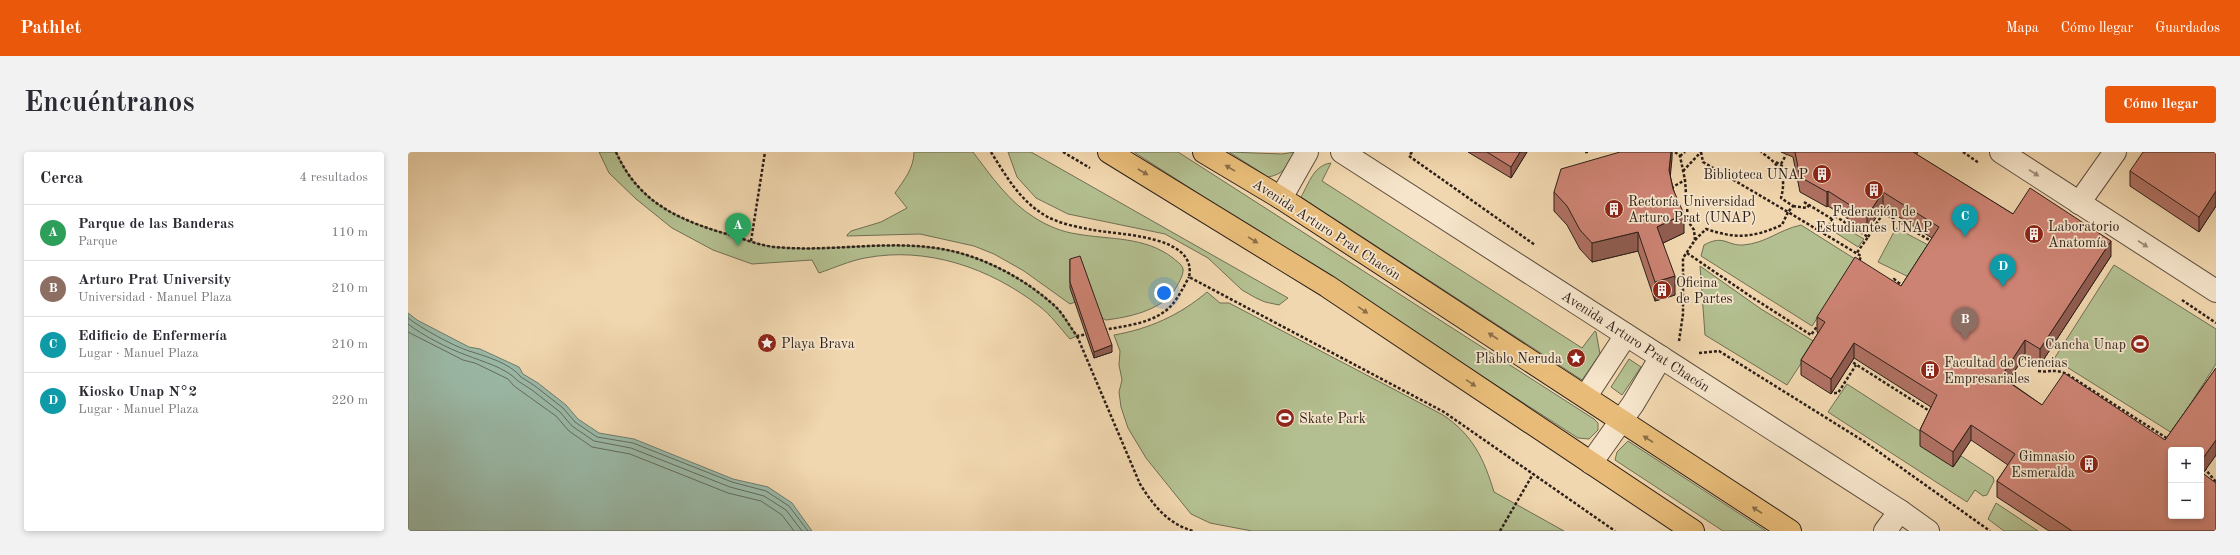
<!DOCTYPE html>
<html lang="es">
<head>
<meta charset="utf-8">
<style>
	:root { --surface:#fff; --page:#f2f2f3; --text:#2b2b33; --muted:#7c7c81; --line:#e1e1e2; --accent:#ea580c }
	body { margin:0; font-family:"Old Standard TT",serif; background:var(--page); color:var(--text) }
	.controls { position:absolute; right:12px; bottom:12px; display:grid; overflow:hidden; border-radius:4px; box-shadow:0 2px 6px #0003 }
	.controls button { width:36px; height:36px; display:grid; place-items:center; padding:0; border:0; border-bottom:1px solid var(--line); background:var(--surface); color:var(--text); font:20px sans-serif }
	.you { position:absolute; left:756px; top:141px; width:14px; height:14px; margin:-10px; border:3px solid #fff; border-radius:50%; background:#1a73e8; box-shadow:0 0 0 6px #1a73e833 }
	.badge { display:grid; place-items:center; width:26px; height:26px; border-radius:50%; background:var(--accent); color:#fff; font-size:13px; font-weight:700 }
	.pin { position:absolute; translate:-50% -33px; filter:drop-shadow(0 1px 2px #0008) }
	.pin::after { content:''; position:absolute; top:21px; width:14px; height:12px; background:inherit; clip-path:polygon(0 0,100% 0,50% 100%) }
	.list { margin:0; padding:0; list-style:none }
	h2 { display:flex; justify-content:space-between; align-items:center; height:52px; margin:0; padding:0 16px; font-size:17px }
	h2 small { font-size:13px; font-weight:400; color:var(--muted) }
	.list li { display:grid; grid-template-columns:26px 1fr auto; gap:12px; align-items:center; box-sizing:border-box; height:56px; padding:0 16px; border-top:1px solid var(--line) }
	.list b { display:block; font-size:15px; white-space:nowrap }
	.list p { margin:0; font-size:13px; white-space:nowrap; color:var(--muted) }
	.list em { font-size:13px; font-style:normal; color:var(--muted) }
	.map { position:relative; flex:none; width:1808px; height:379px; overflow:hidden; border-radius:4px }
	header { display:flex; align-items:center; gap:24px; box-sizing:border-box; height:56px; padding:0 20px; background:var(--accent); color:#fff }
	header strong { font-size:19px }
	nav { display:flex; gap:22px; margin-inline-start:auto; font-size:14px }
	.intro { display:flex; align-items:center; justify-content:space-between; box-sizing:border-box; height:96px; padding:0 24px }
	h1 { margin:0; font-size:28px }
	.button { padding:10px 18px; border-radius:4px; background:var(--accent); color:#fff; font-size:14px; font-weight:700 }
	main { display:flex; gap:24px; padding:0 24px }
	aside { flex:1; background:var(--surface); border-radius:4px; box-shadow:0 2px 6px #0003 }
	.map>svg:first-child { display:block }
	.green { fill:#b3bf90; stroke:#706f54 }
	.water { fill:#9bbaa8; stroke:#6f7c6f }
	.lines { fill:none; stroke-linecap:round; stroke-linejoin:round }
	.shore { stroke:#646c60; stroke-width:1 }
	.minor-casing { stroke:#5d4d3e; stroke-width:24 }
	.major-casing { stroke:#2c1f19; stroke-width:24 }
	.path { stroke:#2c1f19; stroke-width:2.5; stroke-dasharray:3 2; stroke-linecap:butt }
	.minor { stroke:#f6e5cb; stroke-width:22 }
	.major { stroke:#e8bc78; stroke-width:22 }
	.wall { fill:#b07163; stroke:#2c1f19 }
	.shaded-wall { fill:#905c50; stroke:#2c1f19 }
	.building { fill:#cd8373; stroke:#2c1f19 }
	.oneway { fill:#8a6e48 }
	.oneway2 { fill:#9b8c7b }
	.labels { text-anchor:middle; stroke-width:3.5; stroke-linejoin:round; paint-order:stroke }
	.poi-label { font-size:14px; fill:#2c1f19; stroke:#f6e5cb; text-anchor:start }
	.street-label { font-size:14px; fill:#2c1f19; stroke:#f6e5cb }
</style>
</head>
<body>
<header>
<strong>Pathlet</strong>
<nav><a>Mapa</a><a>Cómo llegar</a><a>Guardados</a></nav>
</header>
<div class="intro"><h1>Encuéntranos</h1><a class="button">Cómo llegar</a></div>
<main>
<aside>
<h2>Cerca<small>4 resultados</small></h2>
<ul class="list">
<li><span class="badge" style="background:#2e9e5b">A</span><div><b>Parque de las Banderas</b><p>Parque</p></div><em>110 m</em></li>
<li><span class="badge" style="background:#8d6e63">B</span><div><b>Arturo Prat University</b><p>Universidad · Manuel Plaza</p></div><em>210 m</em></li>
<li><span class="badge" style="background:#0f9aa8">C</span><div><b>Edificio de Enfermería</b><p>Lugar · Manuel Plaza</p></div><em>210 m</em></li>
<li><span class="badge" style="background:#0f9aa8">D</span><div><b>Kiosko Unap N°2</b><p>Lugar · Manuel Plaza</p></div><em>220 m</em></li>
</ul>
</aside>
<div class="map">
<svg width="1808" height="379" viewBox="0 0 1808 379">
	<rect width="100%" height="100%" fill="#f1d7af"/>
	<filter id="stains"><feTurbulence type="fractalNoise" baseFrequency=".005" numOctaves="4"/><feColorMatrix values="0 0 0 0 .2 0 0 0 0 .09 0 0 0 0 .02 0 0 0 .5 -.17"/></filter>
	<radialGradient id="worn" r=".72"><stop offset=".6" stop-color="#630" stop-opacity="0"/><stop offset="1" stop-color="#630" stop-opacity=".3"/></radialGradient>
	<g class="green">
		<path d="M191,0H208C232,54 276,70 329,85C341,89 355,94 367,95C427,101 489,85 548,100C584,109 621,130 648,155C656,163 662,175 669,184L662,187C652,176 643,163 631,154C582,116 519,94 457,106C441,109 426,116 411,121L404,108L344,112L305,98L264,76L228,47L201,21Z"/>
		<path d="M506,0H565C583,24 601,50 627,66C640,74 654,80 669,82C702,88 736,84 765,106C768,109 774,112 775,117C776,123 769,134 766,139C751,159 721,165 698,168L694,166L684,144L662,152L616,119L586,102L566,94L512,82L439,84V83L443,79L473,70L499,56L487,41C496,28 506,16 506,0Z"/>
		<path d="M600,0H623L880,146L871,153L857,150L848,146L834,138L800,106L757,82L660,62L628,46L609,25Z"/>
		<path d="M726,0H770L1186,267L1190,271V278L1181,287L1170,286Z"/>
		<path d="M821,0L874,2L887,0C883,13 874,23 860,25Z"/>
		<path d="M923,11L914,29L1174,196L1187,179L1188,180L1192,202L1174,228L893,45C901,31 906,13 923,11Z"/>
		<path d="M1430,72L1456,87L1450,95L1425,79Z"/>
		<path d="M1393,73L1447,107L1404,174L1293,104L1296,93C1316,82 1319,94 1335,93C1359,91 1370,78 1393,73Z"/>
		<path d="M1488,76L1524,95L1505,127L1470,110Z"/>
		<path d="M1706,113L1808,177V212L1764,281L1646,207Z"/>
		<path d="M1292,114L1353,157L1407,190L1379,233L1297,183Z"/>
		<path d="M799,140L812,151H821L1035,263C1065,283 1076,307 1086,340L1156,379H844L802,371L783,362L738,306L720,276L713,255L711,240L714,228L711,213L712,199L706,183C741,177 772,163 799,140Z"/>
		<path d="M1221,207L1233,215L1214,243L1203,235Z"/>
		<path d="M1439,232L1518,283L1545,315L1553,304L1585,325L1586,329L1579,343L1575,344L1567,338L1559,350L1420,260Z"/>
		<path d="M1220,289L1358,379H1315L1207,308L1209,300Z"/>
		<path d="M1588,351L1630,379H1596L1580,367Z"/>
	</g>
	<path class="water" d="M0,161L9,168L61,195L72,197L111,215L115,222L130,231L158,253L170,267L191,281L226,287L325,327L360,335L384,351L404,379H0Z"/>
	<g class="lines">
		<g class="shore">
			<path d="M0,166C13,176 45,194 61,199C77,204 102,211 113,225L127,234L155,256L167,270L189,285L225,291L324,330L358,339L381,354L400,379"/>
			<path d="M0,172C14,183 41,197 58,203C75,210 97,215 110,229L124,238L152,260L164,274L186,289L223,296L322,335L356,344L378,358L394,379"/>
			<path d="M0,180L55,208L67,211L100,227L106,234L148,264L161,279L184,295L222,302L320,341L353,349L374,363L386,379"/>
		</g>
		<g class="minor-casing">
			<g id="minor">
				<path d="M934,0L1492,359L1520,379"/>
				<path d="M1593,0L1808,139"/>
				<path d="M873,46L899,0"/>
				<path d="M1671,51L1707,0"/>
				<path d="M1178,244L1218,183"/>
				<path d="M1183,311L1225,252L1253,205"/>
				<path d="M1477,379L1492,359"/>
			</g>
		</g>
		<g class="major-casing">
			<g id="major">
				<path d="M701,0L919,134L1285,379"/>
				<path d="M796,0L873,46L1382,379"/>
			</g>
		</g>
		<g class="path">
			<path d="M208,0C232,54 276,70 329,85C341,89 355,94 367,95C427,101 489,85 548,100C584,109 621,130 648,155C656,163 662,175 669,184L680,182"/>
			<path d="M583,0C598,24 612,49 638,64C652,72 670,75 685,78C711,83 790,83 781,125L1036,260L1207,379"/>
			<path d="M655,0L682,16"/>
			<path d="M1004,0L1001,4L1127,93"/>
			<path d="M1177,0H1181"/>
			<path d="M1267,0L1272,4L1277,28L1280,69L1286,78L1287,88L1275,106V162L1271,189"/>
			<path d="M1293,0L1295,10L1380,60L1385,54L1373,46C1379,23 1372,13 1353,0"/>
			<path d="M1555,0L1571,11"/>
			<path d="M1272,4L1277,0"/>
			<path d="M1368,10L1379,17"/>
			<path d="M1373,12L1378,3"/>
			<path d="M1275,19L1293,0"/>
			<path d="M1263,36L1277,28"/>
			<path d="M1396,50L1424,67"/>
			<path d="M1385,54L1399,56L1401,53"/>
			<path d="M1475,61L1525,90"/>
			<path d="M1427,64L1460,85L1448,102"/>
			<path d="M1444,74L1445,70"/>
			<path d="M1415,82L1431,57"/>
			<path d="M1460,85L1479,55"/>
			<path d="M1287,88L1298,77C1328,87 1344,86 1374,73L1380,60L1453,104L1451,110"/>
			<path d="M343,89L357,0"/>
			<path d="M1279,101L1342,144L1403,183L1410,173"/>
			<path d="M1484,132L1486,127L1496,135"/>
			<path d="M1774,148L1808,171"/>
			<path d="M696,178C716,174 739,172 756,160C767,153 775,136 781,125"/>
			<path d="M669,184L732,332C745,353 760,372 785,379"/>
			<path d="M1291,201L1311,199L1457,290L1582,379"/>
			<path d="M1441,208L1523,260"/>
			<path d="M1630,219C1643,221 1645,216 1659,222L1760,287"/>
			<path d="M1426,241H1430L1448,213"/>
			<path d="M1793,312L1808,330"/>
			<path d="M1092,379L1125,322"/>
		</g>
		<use href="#minor" class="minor"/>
		<use href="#major" class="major"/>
	</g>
	<g class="wall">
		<path d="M1060,0H1119L1103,26Z"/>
		<path d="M1264,0L1262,23L1276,81L1255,91L1267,143L1247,149L1230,99L1184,110L1172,97L1159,73L1146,59V40Z"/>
		<path d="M1373,0H1510L1508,2L1605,62L1703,104L1632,213L1617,203L1600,229L1634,253L1757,288L1808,216V303L1795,321L1808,379H1641L1589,345V329L1600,313L1563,288L1545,315L1512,294V278L1523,255L1446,206L1423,242L1393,223V208L1410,181L1409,180V165L1493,134L1524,86L1475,55L1459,79L1420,54L1419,55L1392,40L1385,5Z"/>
		<path d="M1808,0V54L1791,80L1722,34V19Z"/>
		<path d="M662,107L704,200L686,206L662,136Z"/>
	</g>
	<g class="shaded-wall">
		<path d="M1112,0H1119L1103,26V15Z"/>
		<path d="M1263,0H1264V7L1261,37V18Z"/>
		<path d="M1502,0H1510L1502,13Z"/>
		<path d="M1420,39V54L1419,55V40Z"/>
		<path d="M1808,39V54L1791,80V65Z"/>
		<path d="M1475,40V55L1459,79V64Z"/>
		<path d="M1276,62V81L1249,94V75Z"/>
		<path d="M1230,80V99L1184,110V91Z"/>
		<path d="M1703,89V104L1632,213V197Z"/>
		<path d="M1267,124V143L1247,149V130Z"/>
		<path d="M1617,188V203L1593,240V225Z"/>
		<path d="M1446,191V206L1423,242V227Z"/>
		<path d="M704,193V200L686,206V200Z"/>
		<path d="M1563,273V288L1545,315V300Z"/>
		<path d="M1808,288V303L1793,324V309Z"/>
	</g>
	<g class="building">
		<path d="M1079,0H1112L1103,15Z"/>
		<path d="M1212,0H1263L1261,18L1265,37L1276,62L1249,75L1267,124L1247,130L1230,80L1184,91L1172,78L1159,54L1146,40L1153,17Z"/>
		<path d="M1387,0H1505L1605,62L1622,36L1703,89L1632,197L1617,188L1593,225L1634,253L1656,221L1757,288L1808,216V288L1793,309V298H1763V364H1793V320L1808,331V379H1664L1589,329L1607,302L1563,273L1545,300L1512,278L1529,243L1446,191L1423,227L1393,208L1417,170L1409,165L1447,105L1493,134L1531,75L1475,40L1459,64L1420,39L1419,40L1392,25Z"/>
		<path d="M1735,0H1808V39L1791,65L1722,19Z"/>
		<path d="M672,104L704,193L686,200L662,130V107Z"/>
	</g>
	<defs><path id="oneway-solid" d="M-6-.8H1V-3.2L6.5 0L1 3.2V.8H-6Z"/></defs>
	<g class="oneway">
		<use href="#oneway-solid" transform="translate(822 16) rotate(-149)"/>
		<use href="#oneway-solid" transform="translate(735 20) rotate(30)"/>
		<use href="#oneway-solid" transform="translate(845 88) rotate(32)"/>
		<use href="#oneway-solid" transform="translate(955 158) rotate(34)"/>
		<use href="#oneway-solid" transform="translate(1085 184) rotate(-147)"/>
		<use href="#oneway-solid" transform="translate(1063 231) rotate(34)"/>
		<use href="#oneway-solid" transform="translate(1240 287) rotate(-147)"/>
		<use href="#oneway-solid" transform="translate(1349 358) rotate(-147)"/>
	</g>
	<g class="oneway2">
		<use href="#oneway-solid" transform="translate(1626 21) rotate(33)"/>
		<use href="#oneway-solid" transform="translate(1735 92) rotate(33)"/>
	</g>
	<defs>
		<g id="building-disc" transform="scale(1)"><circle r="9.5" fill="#8f2418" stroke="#f6e5cb"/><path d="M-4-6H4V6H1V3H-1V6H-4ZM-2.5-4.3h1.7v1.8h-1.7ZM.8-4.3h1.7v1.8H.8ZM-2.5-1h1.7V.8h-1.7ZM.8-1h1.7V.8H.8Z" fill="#fff"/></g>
		<g id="sight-disc" transform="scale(1)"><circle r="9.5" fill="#8f2418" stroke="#f6e5cb"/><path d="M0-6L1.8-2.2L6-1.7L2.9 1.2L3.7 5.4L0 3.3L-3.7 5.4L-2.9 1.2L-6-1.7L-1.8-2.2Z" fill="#fff"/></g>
		<g id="stadium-disc" transform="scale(1)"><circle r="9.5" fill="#8f2418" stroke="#f6e5cb"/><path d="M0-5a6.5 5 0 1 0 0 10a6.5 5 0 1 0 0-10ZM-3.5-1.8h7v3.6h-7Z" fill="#fff"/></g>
	</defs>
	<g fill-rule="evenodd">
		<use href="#building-disc" x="1414" y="22"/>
		<use href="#building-disc" x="1466" y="38"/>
		<use href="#building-disc" x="1206" y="57"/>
		<use href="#building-disc" x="1626" y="82"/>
		<use href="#building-disc" x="1254" y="138"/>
		<use href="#sight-disc" x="359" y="191"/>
		<use href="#stadium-disc" x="1732" y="192"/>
		<use href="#sight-disc" x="1168" y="206"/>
		<use href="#building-disc" x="1522" y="218"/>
		<use href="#stadium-disc" x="877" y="266"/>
		<use href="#building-disc" x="1681" y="312"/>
	</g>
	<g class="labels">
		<g class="poi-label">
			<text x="1400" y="27" text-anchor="end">Biblioteca UNAP</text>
			<text x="1220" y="54">Rectoría Universidad<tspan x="1220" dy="16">Arturo Prat (UNAP)</tspan></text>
			<text x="1466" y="64" text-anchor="middle">Federación de<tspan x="1466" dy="16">Estudiantes UNAP</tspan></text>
			<text x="1640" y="79">Laboratorio<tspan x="1640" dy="16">Anatomía</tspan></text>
			<text x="1268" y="135">Oficina<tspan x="1268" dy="16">de Partes</tspan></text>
			<text x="373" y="196">Playa Brava</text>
			<text x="1718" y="197" text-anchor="end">Cancha Unap</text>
			<text x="1154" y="211" text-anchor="end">Plablo Neruda</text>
			<text x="1536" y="215">Facultad de Ciencias<tspan x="1536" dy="16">Empresariales</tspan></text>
			<text x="891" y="271">Skate Park</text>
			<text x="1667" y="309" text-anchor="end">Gimnasio<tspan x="1667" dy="16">Esmeralda</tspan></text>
		</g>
		<g class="street-label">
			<text transform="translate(919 77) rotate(33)" y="5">Avenida Arturo Prat Chacón</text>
			<text transform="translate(1228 189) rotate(33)" y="5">Avenida Arturo Prat Chacón</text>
		</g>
	</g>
	<rect width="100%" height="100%" filter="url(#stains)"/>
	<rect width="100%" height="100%" fill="url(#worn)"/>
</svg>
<div class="controls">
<button>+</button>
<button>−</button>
</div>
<div class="you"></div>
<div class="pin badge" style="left:330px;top:94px;background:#2e9e5b">A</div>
<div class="pin badge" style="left:1557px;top:188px;background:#8d6e63">B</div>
<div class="pin badge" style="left:1557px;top:85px;background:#0f9aa8">C</div>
<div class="pin badge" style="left:1595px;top:135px;background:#0f9aa8">D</div>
</div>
</main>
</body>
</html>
